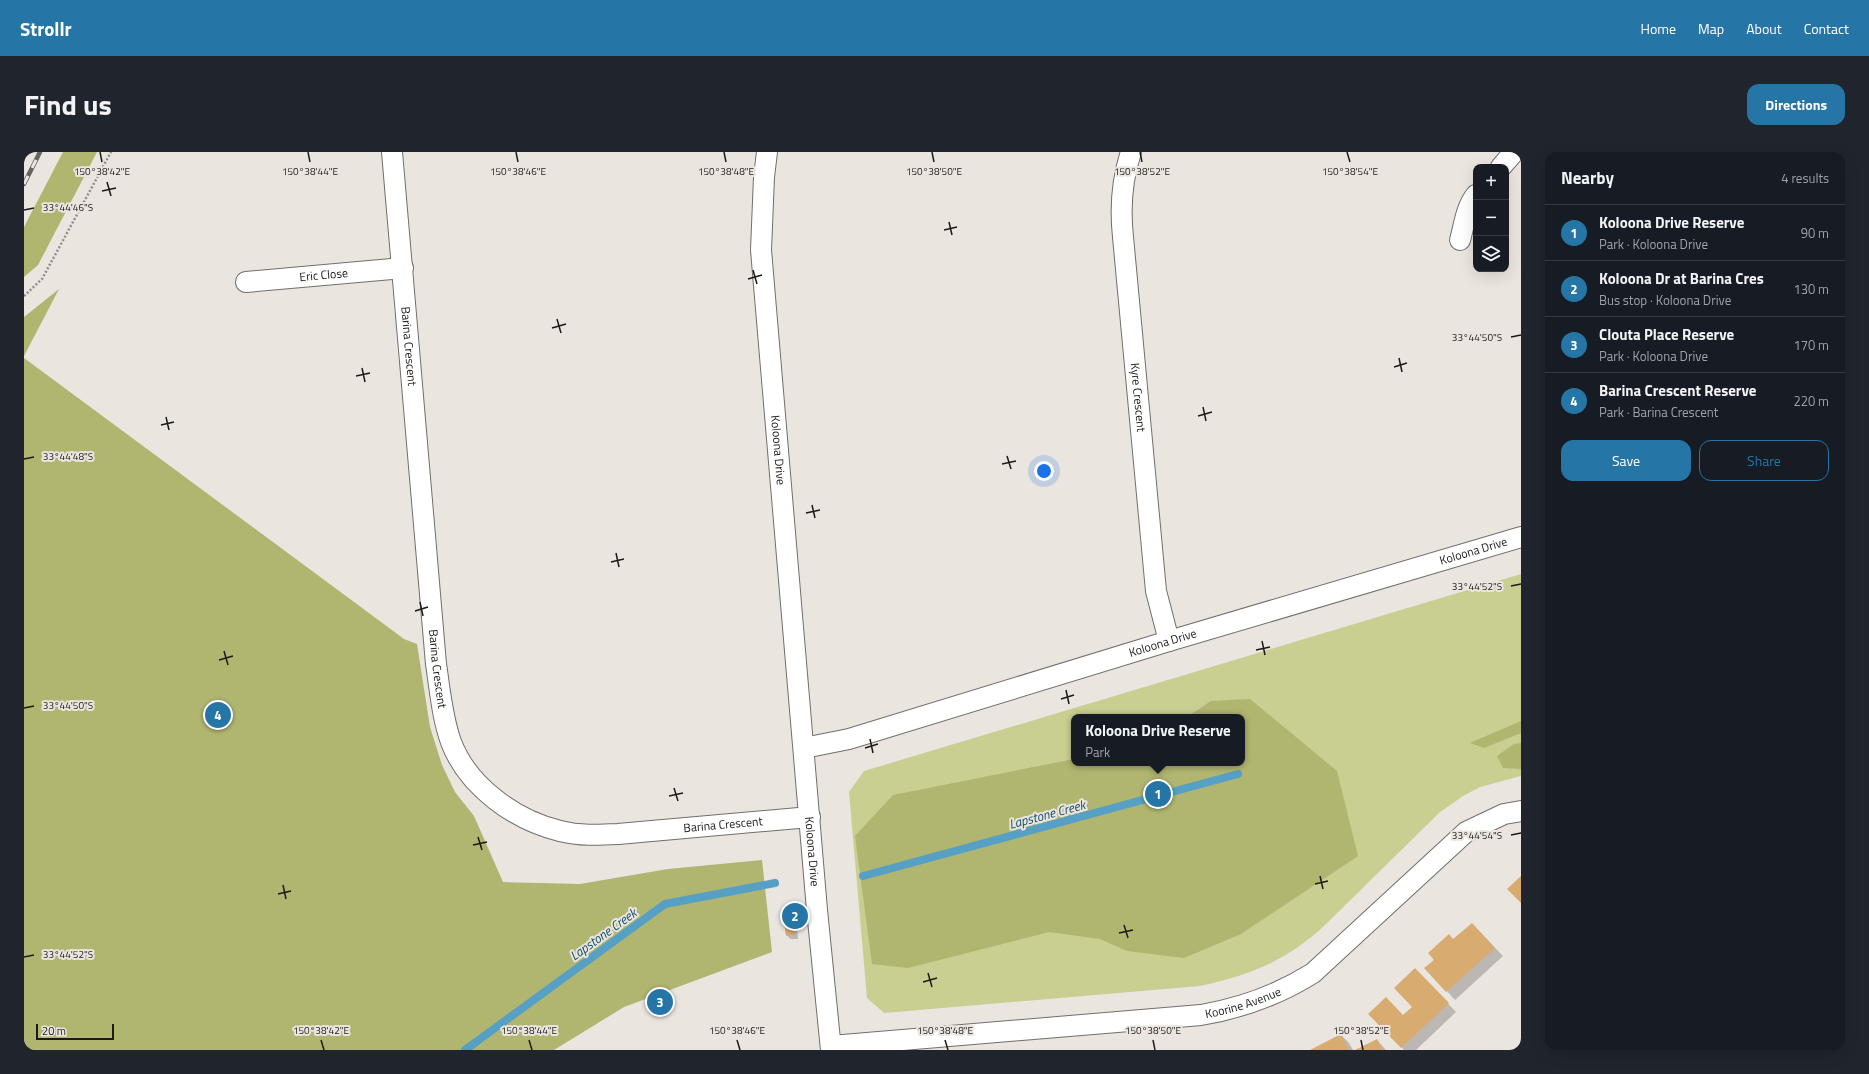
<!DOCTYPE html>
<html lang="en">
<head>
<meta charset="utf-8">
<style>
	:root { --surface:#171b24; --page:#20242c; --text:#f1f3f6; --muted:#9ea1a6; --line:#363941; --accent:#2575a7 }
	body { margin:0; font-family:"Titillium Web",sans-serif; background:var(--page); color:var(--text) }
	.controls { position:absolute; right:12px; top:12px; display:grid; overflow:hidden; border-radius:8px; box-shadow:0 4px 16px #0002 }
	.controls button { width:36px; height:36px; display:grid; place-items:center; padding:0; border:0; border-bottom:1px solid var(--line); background:var(--surface); color:var(--text); font:20px sans-serif }
	.scale { position:absolute; left:12px; bottom:10px; width:78px; box-sizing:border-box; padding-left:4px; border:2px solid #1c1a18; border-top:0; font-size:11px; line-height:14px; white-space:nowrap; color:#1c1a18; -webkit-text-stroke:3px #ebe5df; paint-order:stroke }
	.you { position:absolute; left:1020px; top:319px; width:14px; height:14px; margin:-10px; border:3px solid #fff; border-radius:50%; background:#1a73e8; box-shadow:0 0 0 6px #1a73e833 }
	.badge { display:grid; place-items:center; width:26px; height:26px; border-radius:50%; background:var(--accent); color:#fff; font-size:13px; font-weight:700 }
	.pin { position:absolute; translate:-50% -50%; border:2px solid #fff; box-shadow:0 1px 4px #0006 }
	.popup { position:absolute; left:1047px; top:562px; width:174px; height:52px; box-sizing:border-box; display:grid; place-content:center; border-radius:8px; background:var(--surface); filter:drop-shadow(0 1px 3px #0005); font-size:13px; white-space:nowrap; color:var(--muted) }
	.popup b { font-size:15px; color:var(--text) }
	.popup::after { content:''; position:absolute; left:50%; top:100%; margin-left:-8px; border:8px solid transparent; border-top-color:var(--surface) }
	.list { margin:0; padding:0; list-style:none }
	h2 { display:flex; justify-content:space-between; align-items:center; height:52px; margin:0; padding:0 16px; font-size:17px }
	h2 small { font-size:13px; font-weight:400; color:var(--muted) }
	.list li { display:grid; grid-template-columns:26px 1fr auto; gap:12px; align-items:center; box-sizing:border-box; height:56px; padding:0 16px; border-top:1px solid var(--line) }
	.list b { display:block; font-size:15px; white-space:nowrap }
	.list p { margin:0; font-size:13px; white-space:nowrap; color:var(--muted) }
	.list em { font-size:13px; font-style:normal; color:var(--muted) }
	.actions { display:flex; gap:8px; padding:12px 16px }
	.actions a { flex:1; padding:9px 0; border:1px solid var(--accent); border-radius:12px; text-align:center; font-size:14px; color:var(--accent) }
	.actions .main { background:var(--accent); color:#fff }
	.icon { flex:none; width:22px; height:22px; fill:none; stroke:currentColor; stroke-width:2; stroke-linecap:round; stroke-linejoin:round }
	.map { position:relative; flex:none; width:1497px; height:898px; overflow:hidden; border-radius:12px }
	header { display:flex; align-items:center; gap:24px; box-sizing:border-box; height:56px; padding:0 20px; background:var(--accent); color:#fff }
	header strong { font-size:19px }
	nav { display:flex; gap:22px; margin-inline-start:auto; font-size:14px }
	.intro { display:flex; align-items:center; justify-content:space-between; box-sizing:border-box; height:96px; padding:0 24px }
	h1 { margin:0; font-size:28px }
	.button { padding:10px 18px; border-radius:12px; background:var(--accent); color:#fff; font-size:14px; font-weight:700 }
	main { display:flex; gap:24px; padding:0 24px }
	aside { flex:1; background:var(--surface); border-radius:12px; box-shadow:0 4px 16px #0002 }
	.map>svg:first-child { display:block }
	.green { fill:#c9ce91; fill-rule:evenodd }
	.forest { fill:#b0b570 }
	.shadow { fill:#0003 }
	.lines { fill:none; stroke-linecap:round; stroke-linejoin:round }
	.stream { stroke:#56a0c5; stroke-width:8 }
	.building { fill:#d8ac71 }
	.minor-casing { stroke:#736e69; stroke-width:22 }
	.path { stroke:#918d89; stroke-width:2.5; stroke-dasharray:2 2; stroke-linecap:butt }
	.minor { stroke:#fff; stroke-width:20 }
	.rail-casing { stroke:#676360; stroke-width:4.5 }
	.rail { stroke:#ebe5df; stroke-width:3; stroke-dasharray:9; stroke-linecap:butt }
	.ticks { fill:none; stroke:#1c1a18; stroke-width:1.5 }
	.labels { text-anchor:middle; stroke-width:4; stroke-linejoin:round; paint-order:stroke }
	.street-label { font-size:12px; fill:#1c1a18; stroke:#ebe5df }
	.water-label { font-size:13px; font-style:italic; fill:#134e69; stroke:#ebe5df }
	.ticks-label { font-size:10px; text-anchor:middle; fill:#1c1a18; stroke:#ebe5df; stroke-width:4; stroke-linejoin:round; paint-order:stroke }
</style>
</head>
<body>
<header>
<strong>Strollr</strong>
<nav><a>Home</a><a>Map</a><a>About</a><a>Contact</a></nav>
</header>
<div class="intro"><h1>Find us</h1><a class="button">Directions</a></div>
<main>
<div class="map">
<svg width="1497" height="898" viewBox="0 0 1497 898">
	<rect width="100%" height="100%" fill="#ebe5df"/>
	<path class="green" d="M1497,422V624L1456,635L1439,644L1416,660L1301,773C1262,809 1227,823 1176,834L860,861L843,846L825,640L840,619ZM1050,565H1218V611H1050Z"/>
	<g class="forest">
		<path d="M39,0H73L14,113L0,125V75Z"/>
		<path d="M35,137L0,204V165Z"/>
		<path d="M0,206L380,487L393,492L406,575L418,613L431,640L450,664L479,730L556,732L644,717L738,708L748,800L600,855L530,898H0Z"/>
		<path d="M1226,547L1313,619L1334,704L1217,782L1160,806L1103,799L1076,787L1025,780L884,816L848,812L831,684L869,643L1050,607V611H1218V565H1163L1187,549Z"/>
		<path d="M1497,569V581L1460,596L1446,591Z"/>
		<path d="M1497,591V617L1479,616L1473,604L1490,592Z"/>
	</g>
	<g class="shadow">
		<path d="M769,770L773,774L774,787H766L763,783Z"/>
		<path d="M1456,780L1479,804L1431,848L1402,816L1430,788Z"/>
		<path d="M1391,817L1432,860L1392,898H1380L1345,862L1379,865L1390,855Z"/>
		<path d="M1317,883L1325,891L1329,898H1288Z"/>
		<path d="M1353,888L1362,898H1333Z"/>
	</g>
	<g class="lines">
		<g class="stream">
			<path d="M839,724L1214,622"/>
			<path d="M441,898L641,752L751,731"/>
		</g>
	</g>
	<g class="building">
		<path d="M1497,724V751L1483,737Z"/>
		<path d="M769,769L771,783L762,784L760,770Z"/>
		<path d="M1448,771L1471,796L1422,840L1400,816L1410,808L1404,801L1425,782L1429,787Z"/>
		<path d="M1391,816L1425,851L1377,896L1344,862L1362,845L1379,863L1388,855L1370,836Z"/>
		<path d="M1317,882L1325,898H1286Z"/>
		<path d="M1353,887L1359,898H1331Z"/>
	</g>
	<g class="lines">
		<g class="minor-casing">
			<g id="minor">
				<path id="s1" d="M368,0L412,512C416,538 418,565 427,590C444,635 491,668 536,679C555,684 575,683 594,682L786,665"/>
				<path id="s2" d="M743,0L740,25L737,98L793,758L807,898"/>
				<path id="s3" d="M1107,0C1098,27 1096,57 1099,85L1132,439L1145,489"/>
				<path d="M1477,15L1490,0"/>
				<path d="M1436,88C1440,74 1442,55 1452,43"/>
				<path id="s4" d="M222,130L379,116"/>
				<path id="s5" d="M780,596L825,587L1145,489L1497,385"/>
				<path id="s6" d="M807,894L1177,863C1218,856 1254,843 1289,821L1442,680L1480,662L1497,659"/>
			</g>
		</g>
		<path class="path" d="M0,144L18,127L87,0"/>
		<use href="#minor" class="minor"/>
		<g class="rail-casing">
			<path id="rail" d="M0,32L16,0"/>
		</g>
		<use href="#rail" class="rail"/>
	</g>
	<path class="ticks" d="M76,0L78,10M284,0L286,10M492,0L494,10M700,0L702,10M908,0L910,10M1116,0L1118,10M1323,0L1326,10M83,30L87,44M78,39L92,36M0,58L10,56M925,70L928,83M920,78L933,75M729,118L733,132M724,127L738,123M533,167L537,181M528,176L542,172M1487,185L1497,183M1375,206L1378,220M1370,215L1383,211M338,216L341,230M332,224L346,221M1179,255L1182,269M1174,264L1188,260M142,265L145,278M137,273L150,270M983,304L987,317M0,307L10,305M978,312L992,309M788,353L791,366M782,361L796,358M592,401L595,415M587,410L600,407M1487,434L1497,432M396,450L399,464M391,459L404,455M1238,489L1241,503M1232,498L1246,495M200,499L204,513M195,508L209,504M1042,538L1045,552M1037,547L1050,543M0,556L10,554M846,587L849,601M841,596L854,592M650,636L654,649M645,644L659,641M1487,683L1497,681M454,685L458,698M449,693L463,690M1296,724L1299,737M1291,732L1304,729M259,733L262,747M254,742L267,739M1100,773L1104,786M1095,781L1109,778M0,805L10,803M904,821L908,835M899,830L913,826M297,888L300,898M505,888L508,898M713,888L716,898M921,888L924,898M1129,888L1131,898M1337,888L1339,898"/>
	<g class="labels">
		<g class="street-label">
			<text dy="4" stroke="none"><textPath href="#s4" startOffset="78">Eric Close</textPath></text>
			<text dy="4" stroke="none"><textPath href="#s1" startOffset="195">Barina Crescent</textPath></text>
			<text dy="4" stroke="none"><textPath href="#s3" startOffset="247">Kyre Crescent</textPath></text>
			<text dy="4" stroke="none"><textPath href="#s2" startOffset="299">Koloona Drive</textPath></text>
			<text dy="4" stroke="none"><textPath href="#s5" startOffset="698">Koloona Drive</textPath></text>
			<text dy="4" stroke="none"><textPath href="#s5" startOffset="374">Koloona Drive</textPath></text>
			<text dy="4" stroke="none"><textPath href="#s1" startOffset="519">Barina Crescent</textPath></text>
			<text dy="4" stroke="none"><textPath href="#s1" startOffset="903">Barina Crescent</textPath></text>
			<text dy="4" stroke="none"><textPath href="#s2" startOffset="702">Koloona Drive</textPath></text>
			<text dy="4" stroke="none"><textPath href="#s6" startOffset="415">Koorine Avenue</textPath></text>
		</g>
		<g class="water-label">
			<text transform="translate(1023 662) rotate(-15)" y="5">Lapstone Creek</text>
			<text transform="translate(579 782) rotate(-36)" y="5">Lapstone Creek</text>
		</g>
	</g>
	<g class="ticks-label">
		<text x="1326" y="23">150°38'54"E</text>
		<text x="78" y="23">150°38'42"E</text>
		<text x="286" y="23">150°38'44"E</text>
		<text x="494" y="23">150°38'46"E</text>
		<text x="702" y="23">150°38'48"E</text>
		<text x="910" y="23">150°38'50"E</text>
		<text x="1118" y="23">150°38'52"E</text>
		<text x="44" y="59">33°44'46"S</text>
		<text x="1453" y="189">33°44'50"S</text>
		<text x="44" y="308">33°44'48"S</text>
		<text x="1453" y="438">33°44'52"S</text>
		<text x="44" y="557">33°44'50"S</text>
		<text x="1453" y="687">33°44'54"S</text>
		<text x="44" y="806">33°44'52"S</text>
		<text x="297" y="882">150°38'42"E</text>
		<text x="505" y="882">150°38'44"E</text>
		<text x="713" y="882">150°38'46"E</text>
		<text x="921" y="882">150°38'48"E</text>
		<text x="1129" y="882">150°38'50"E</text>
		<text x="1337" y="882">150°38'52"E</text>
	</g>
</svg>
<div class="controls">
<button>+</button>
<button>−</button>
<button><svg class="icon" aria-label="layers" viewBox="0 0 24 24"><path d="M12 4l9 5-9 5-9-5zM3 14l9 5 9-5"/></svg></button>
</div>
<div class="scale">20 m</div>
<div class="you"></div>
<div class="pin badge" style="left:1134px;top:642px">1</div>
<div class="popup"><b>Koloona Drive Reserve</b>Park</div>
<div class="pin badge" style="left:771px;top:764px">2</div>
<div class="pin badge" style="left:636px;top:850px">3</div>
<div class="pin badge" style="left:194px;top:563px">4</div>
</div>
<aside>
<h2>Nearby<small>4 results</small></h2>
<ul class="list">
<li><span class="badge">1</span><div><b>Koloona Drive Reserve</b><p>Park · Koloona Drive</p></div><em>90 m</em></li>
<li><span class="badge">2</span><div><b>Koloona Dr at Barina Cres</b><p>Bus stop · Koloona Drive</p></div><em>130 m</em></li>
<li><span class="badge">3</span><div><b>Clouta Place Reserve</b><p>Park · Koloona Drive</p></div><em>170 m</em></li>
<li><span class="badge">4</span><div><b>Barina Crescent Reserve</b><p>Park · Barina Crescent</p></div><em>220 m</em></li>
</ul>
<div class="actions"><a class="main">Save</a><a>Share</a></div>
</aside>
</main>
</body>
</html>
